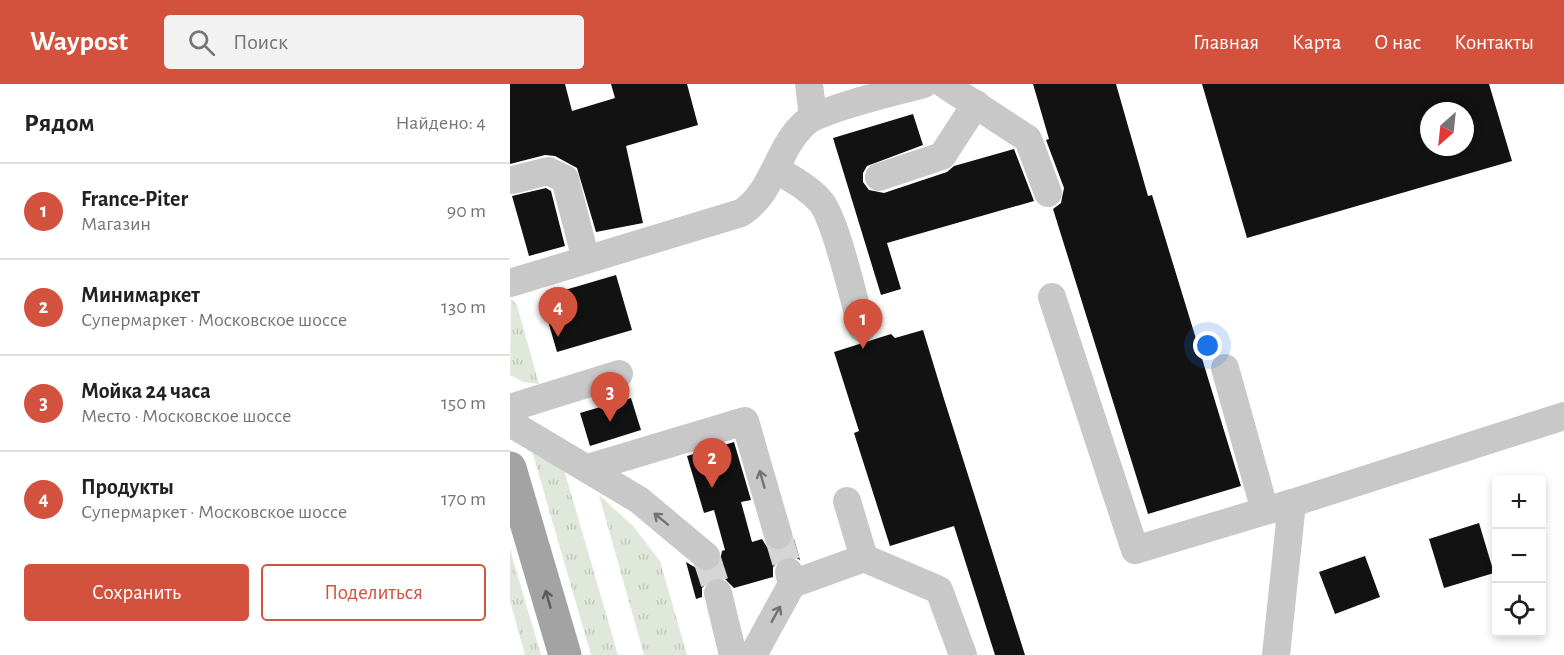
<!DOCTYPE html>
<html lang="ru">
<head>
<meta charset="utf-8">
<style>
	:root { --surface:#fff; --page:#f2f2f2; --text:#202124; --muted:#757577; --line:#e0e0e0; --accent:#d2523e }
	body { margin:0; font-family:"Alegreya Sans",sans-serif; background:var(--page); color:var(--text) }
	.controls { position:absolute; right:18px; bottom:18px; display:grid; overflow:hidden; border-radius:6px; box-shadow:0 3px 9px #0003 }
	.controls button { width:54px; height:54px; display:grid; place-items:center; padding:0; border:0; border-bottom:2px solid var(--line); background:var(--surface); color:var(--text); font:30px sans-serif }
	.compass { position:absolute; left:910px; top:18px; width:54px; height:54px; border-radius:50%; background:var(--surface); box-shadow:0 3px 9px #0003; rotate:207deg }
	.you { position:absolute; left:698px; top:262px; width:21px; height:21px; margin:-15px; border:4px solid #fff; border-radius:50%; background:#1a73e8; box-shadow:0 0 0 9px #1a73e833 }
	.badge { display:grid; place-items:center; width:39px; height:39px; border-radius:50%; background:var(--accent); color:#fff; font-size:20px; font-weight:700 }
	.pin { position:absolute; translate:-50% -50px; filter:drop-shadow(0 2px 3px #0008) }
	.pin::after { content:''; position:absolute; top:32px; width:21px; height:18px; background:inherit; clip-path:polygon(0 0,100% 0,50% 100%) }
	.list { margin:0; padding:0; list-style:none }
	h2 { display:flex; justify-content:space-between; align-items:center; height:78px; margin:0; padding:0 24px; font-size:26px }
	h2 small { font-size:20px; font-weight:400; color:var(--muted) }
	.list li { display:grid; grid-template-columns:39px 1fr auto; gap:18px; align-items:center; box-sizing:border-box; height:96px; padding:0 24px; border-top:2px solid var(--line) }
	.list b { display:block; font-size:22px; white-space:nowrap }
	.list p { margin:0; font-size:20px; white-space:nowrap; color:var(--muted) }
	.list em { font-size:20px; font-style:normal; color:var(--muted) }
	.actions { display:flex; gap:12px; padding:18px 24px }
	.actions a { flex:1; padding:14px 0; border:2px solid var(--accent); border-radius:6px; text-align:center; font-size:21px; color:var(--accent) }
	.actions .main { background:var(--accent); color:#fff }
	.icon { flex:none; width:33px; height:33px; fill:none; stroke:currentColor; stroke-width:2; stroke-linecap:round; stroke-linejoin:round }
	.map { position:relative; flex:none; width:1054px; height:571px; overflow:hidden }
	header { display:flex; align-items:center; gap:36px; box-sizing:border-box; height:84px; padding:0 30px; background:var(--accent); color:#fff }
	header strong { font-size:28px }
	nav { display:flex; gap:33px; margin-inline-start:auto; font-size:21px }
	.search { width:420px; height:54px; background:var(--page); display:flex; align-items:center; gap:15px; box-sizing:border-box; padding:0 21px; border-radius:6px; color:var(--muted); font-size:22px }
	main { display:flex }
	aside { flex:1; background:var(--surface) }
	.map>svg:first-child { display:block }
	.grass { fill:url(#grass-tufts) }
	.building { fill:#121212; fill-rule:evenodd }
	.lines { fill:none; stroke-linecap:round; stroke-linejoin:round }
	.minor-tunnel { stroke:#d5d5d5; stroke-width:28; stroke-dasharray:28 14; stroke-linecap:butt }
	.minor { stroke:#c8c8c8; stroke-width:28 }
	.major { stroke:#a3a3a3; stroke-width:33 }
	.oneway { stroke:#727272 }
	.oneway2 { stroke:#5b5b5b }
</style>
</head>
<body>
<header>
<strong>Waypost</strong>
<div class="search"><svg class="icon" aria-label="search" viewBox="0 0 24 24"><circle cx="10" cy="10" r="6"/><path d="M15 15l6 6"/></svg>Поиск</div>
<nav><a>Главная</a><a>Карта</a><a>О нас</a><a>Контакты</a></nav>
</header>
<main>
<aside>
<h2>Рядом<small>Найдено: 4</small></h2>
<ul class="list">
<li><span class="badge">1</span><div><b>France-Piter</b><p>Магазин</p></div><em>90 m</em></li>
<li><span class="badge">2</span><div><b>Минимаркет</b><p>Супермаркет · Московское шоссе</p></div><em>130 m</em></li>
<li><span class="badge">3</span><div><b>Мойка 24 часа</b><p>Место · Московское шоссе</p></div><em>150 m</em></li>
<li><span class="badge">4</span><div><b>Продукты</b><p>Супермаркет · Московское шоссе</p></div><em>170 m</em></li>
</ul>
<div class="actions"><a class="main">Сохранить</a><a>Поделиться</a></div>
</aside>
<div class="map">
<svg width="1054" height="571" viewBox="0 0 1054 571">
	<defs>
		<pattern id="grass-tufts" width="24" height="20" patternUnits="userSpaceOnUse" patternTransform="scale(1.5)"><rect width="24" height="20" fill="#dfe8da"/><path d="M3 7l-1-3M5 7V3M7 7l1-3M15 17l-1-3M17 17v-4M19 17l1-3" fill="none" stroke="#c0c7bb"/></pattern>
	</defs>
	<rect width="100%" height="100%" fill="#fff"/>
	<g class="grass">
		<path d="M1,215L7,221L29,300L13,298L0,291Z"/>
		<path d="M22,367L53,382L108,571H81Z"/>
		<path d="M89,411L123,442L150,477L177,571H134Z"/>
		<path d="M0,465L31,571H15L0,517Z"/>
	</g>
	<g class="building">
		<path d="M0,0H55L62,27L105,14L101,0H177L188,41L116,62L133,139L86,148L67,84L45,72L35,71L0,80Z"/>
		<path d="M523,0H606L638,112L642,111L731,402L638,430L543,125L551,119L554,104L536,56L539,55Z"/>
		<path d="M692,0H979L1002,77L737,154ZM919,27H955V63H919Z"/>
		<path d="M403,30L413,61L357,82L353,89V98L359,106L374,109L437,88L444,82L504,65L524,117L377,159L391,205L371,211L323,54Z"/>
		<path d="M36,104L41,107L55,162L19,172L2,112Z"/>
		<path d="M106,191L122,246L47,268L31,213Z"/>
		<path d="M413,246L434,315L515,571H485L444,442L380,462L344,349L349,347L324,268L381,250L385,254Z"/>
		<path d="M121,314L131,346L80,362L70,329Z"/>
		<path d="M224,358L241,416L231,418L242,458L252,455L257,463L272,467L279,463L284,455L290,476L283,472H274L263,483V493L224,504L213,493H204L192,504V513L186,515L176,478L193,488H201L209,482L212,467L215,466L204,426L194,429L177,372Z"/>
		<path d="M969,439L984,489L934,504L919,455Z"/>
		<path d="M855,472L870,513L825,530L809,488Z"/>
	</g>
	<g class="lines">
		<g class="minor-tunnel">
			<path d="M268,451L279,488"/>
			<path d="M196,472L208,509"/>
		</g>
		<g class="minor">
			<path d="M299,0L303,33"/>
			<path d="M434,0L518,55L538,109"/>
			<path d="M266,85C282,95 299,104 311,118C326,136 344,217 352,244"/>
			<path d="M369,93L432,72L466,20"/>
			<path d="M3,96L38,87L55,95L76,176"/>
			<path d="M0,199L231,129C264,108 267,64 295,39C310,25 389,7 414,0"/>
			<path d="M542,213L625,466L782,419L766,571"/>
			<path d="M715,284L755,427"/>
			<path d="M0,324L109,290"/>
			<path d="M0,339L129,416L196,472"/>
			<path d="M78,384L235,337L268,451"/>
			<path d="M782,419L1054,332"/>
			<path d="M354,474L429,506L453,571"/>
			<path d="M282,500L354,474L337,417"/>
			<path d="M208,509L223,571"/>
			<path d="M243,571L282,500L279,488"/>
		</g>
		<path class="major" d="M0,384L55,571"/>
	</g>
	<defs><path id="oneway-shaft" d="M-6 0H5M1.5-3L5.5 0L1.5 3" fill="none" stroke-width="1.6" stroke-linecap="round" stroke-linejoin="round" transform="scale(1.5)"/></defs>
	<g class="oneway">
		<use href="#oneway-shaft" transform="translate(252 395) rotate(-106)"/>
		<use href="#oneway-shaft" transform="translate(151 435) rotate(-141)"/>
		<use href="#oneway-shaft" transform="translate(266 530) rotate(-61)"/>
	</g>
	<use class="oneway2" href="#oneway-shaft" transform="translate(38 515) rotate(-106)"/>
</svg>
<div class="controls">
<button>+</button>
<button>−</button>
<button><svg class="icon" aria-label="locate" viewBox="0 0 24 24"><circle cx="12" cy="12" r="6"/><path d="M12 2v4M12 18v4M2 12h4M18 12h4"/></svg></button>
</div>
<svg class="compass" viewBox="-18 -18 36 36"><path d="M0-13l5 13h-10z" fill="#e53935"/><path d="M0 13l5-13h-10z" fill="#757577"/></svg>
<div class="you"></div>
<div class="pin badge" style="left:353px;top:265px">1</div>
<div class="pin badge" style="left:202px;top:404px">2</div>
<div class="pin badge" style="left:100px;top:338px">3</div>
<div class="pin badge" style="left:48px;top:253px">4</div>
</div>
</main>
</body>
</html>
